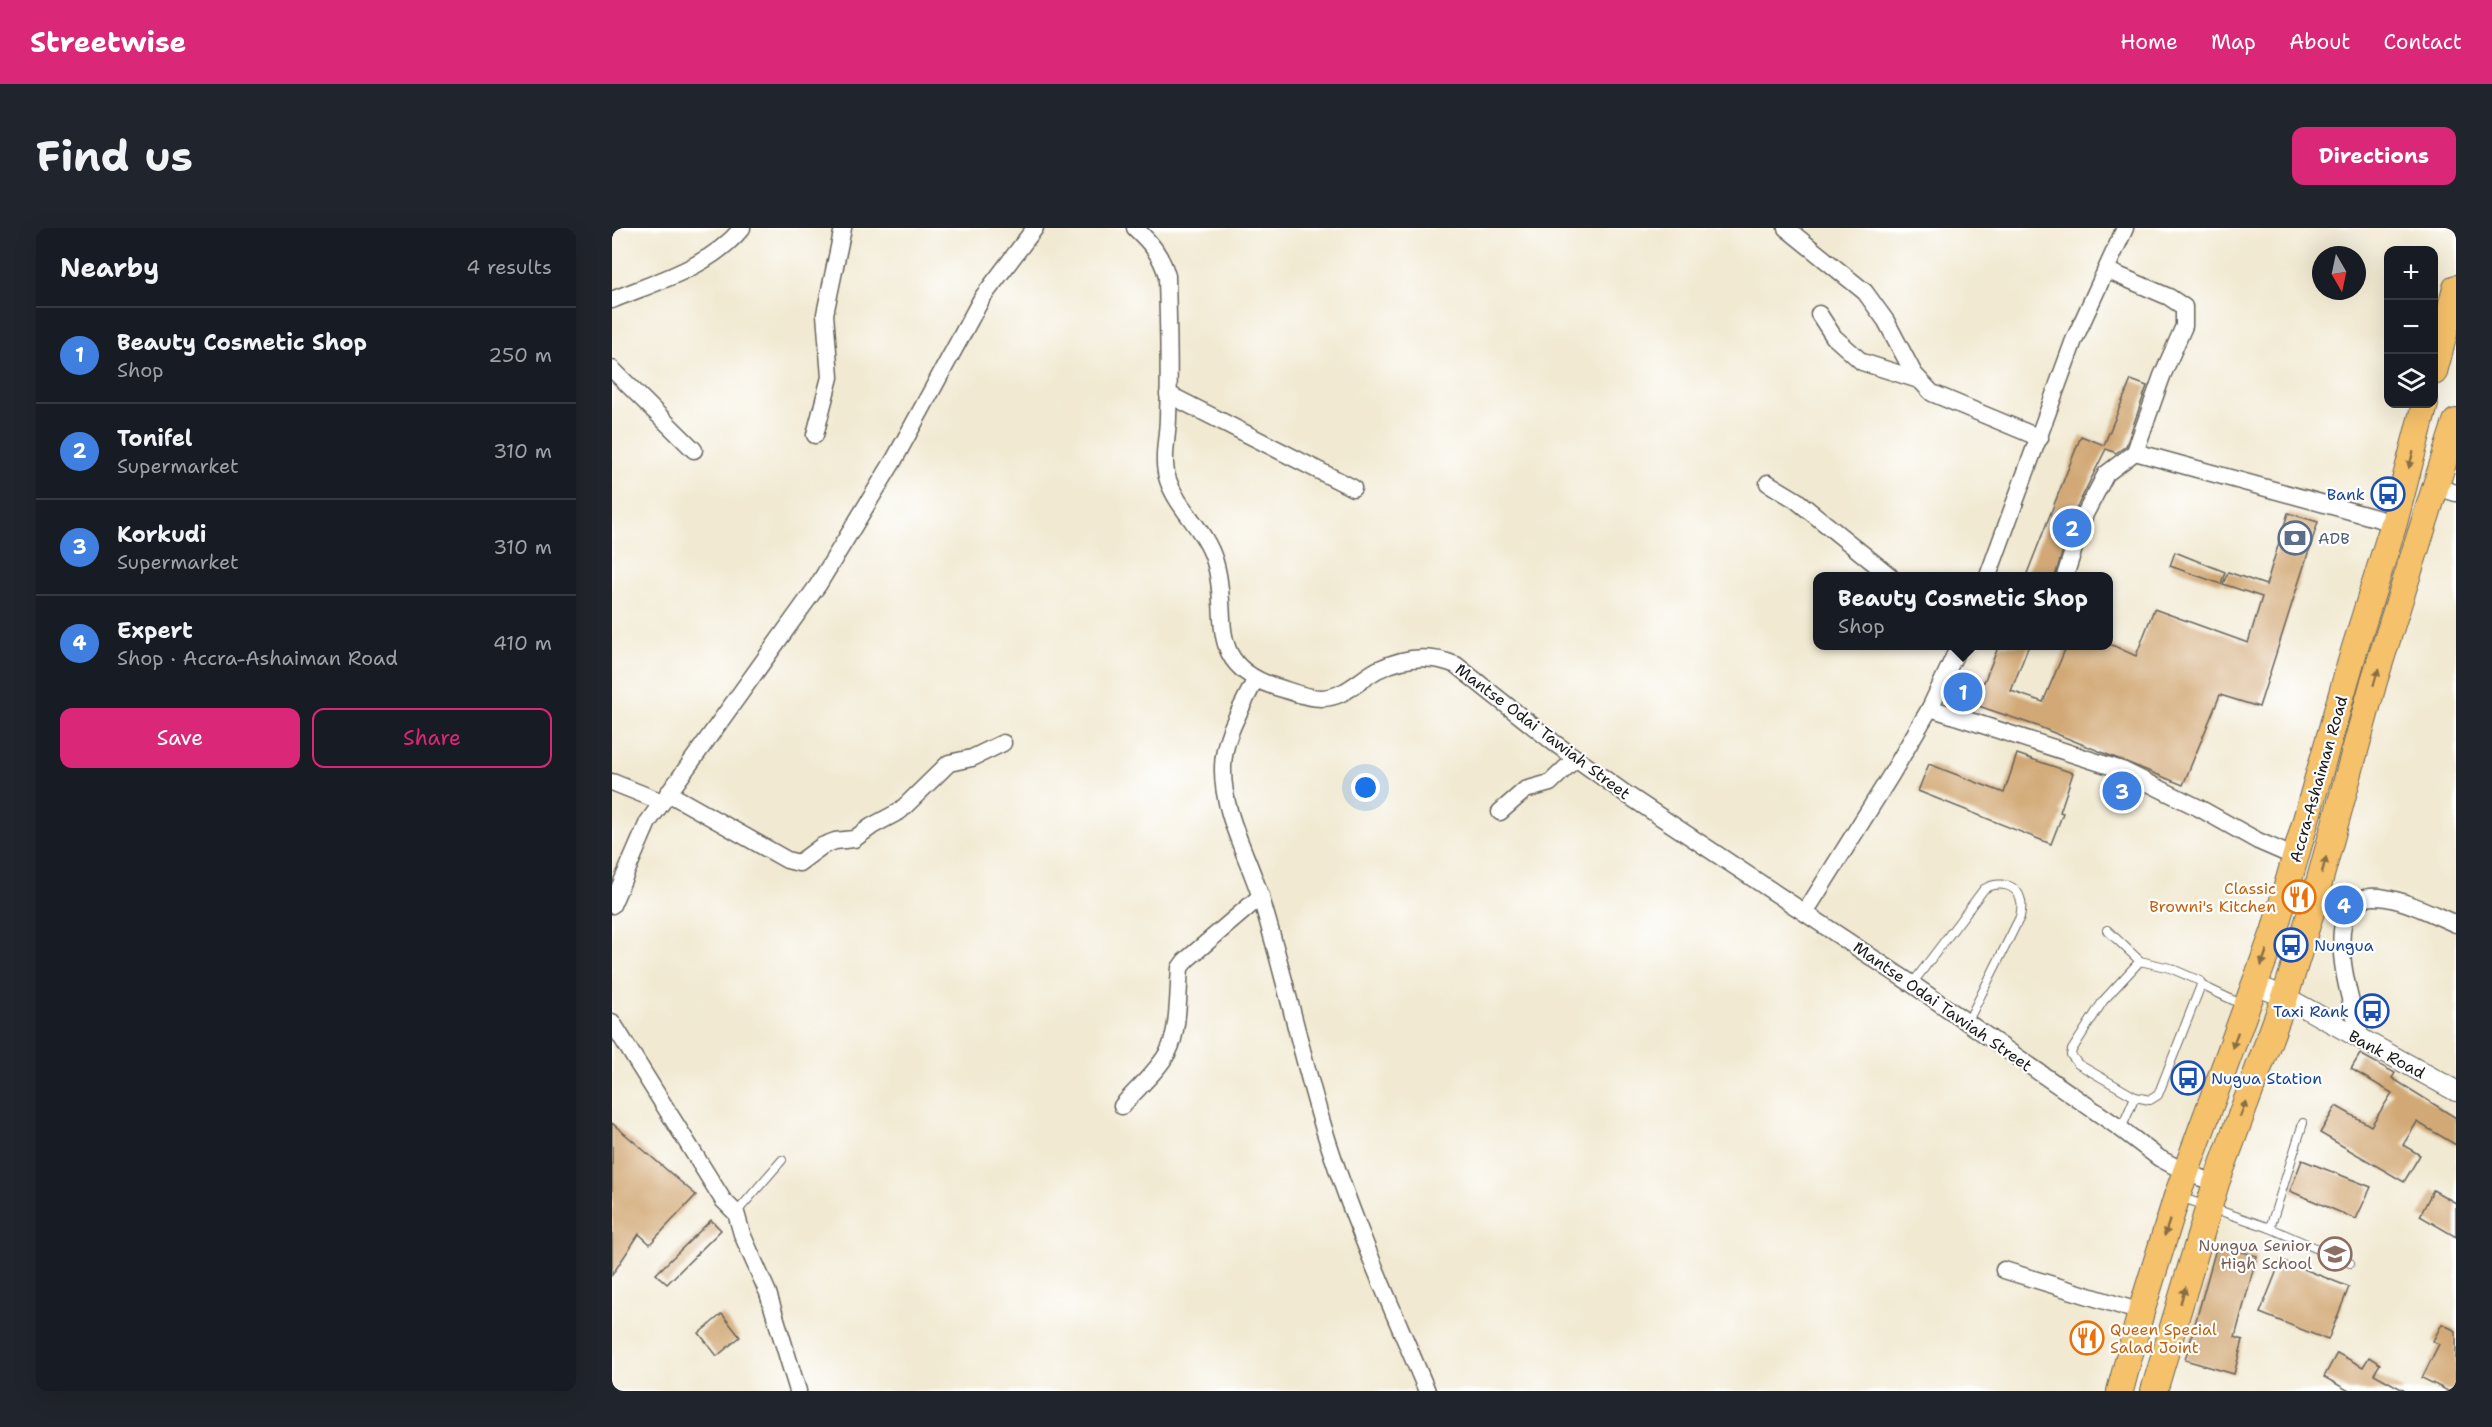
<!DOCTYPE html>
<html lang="en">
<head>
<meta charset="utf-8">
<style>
	:root { --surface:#171b24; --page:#20242c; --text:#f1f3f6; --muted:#9ea1a6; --line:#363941; --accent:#db2777 }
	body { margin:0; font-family:"Shantell Sans",sans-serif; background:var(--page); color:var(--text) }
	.controls { position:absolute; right:18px; top:18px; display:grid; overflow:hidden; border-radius:12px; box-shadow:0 6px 24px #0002 }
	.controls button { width:54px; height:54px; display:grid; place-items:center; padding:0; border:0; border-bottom:2px solid var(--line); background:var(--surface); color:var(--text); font:30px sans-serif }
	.compass { position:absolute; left:1700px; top:18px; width:54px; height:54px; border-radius:50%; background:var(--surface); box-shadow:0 6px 24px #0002; rotate:171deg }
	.you { position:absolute; left:754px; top:560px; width:21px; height:21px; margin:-15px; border:4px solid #fff; border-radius:50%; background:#1a73e8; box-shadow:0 0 0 9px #1a73e833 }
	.badge { display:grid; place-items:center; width:39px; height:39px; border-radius:50%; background:var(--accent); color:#fff; font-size:20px; font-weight:700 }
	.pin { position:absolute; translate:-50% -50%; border:3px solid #fff; box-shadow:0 2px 6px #0006 }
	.popup { position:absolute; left:1201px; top:344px; width:300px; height:78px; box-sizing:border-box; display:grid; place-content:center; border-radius:12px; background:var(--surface); filter:drop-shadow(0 2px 4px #0005); font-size:20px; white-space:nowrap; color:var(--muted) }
	.popup b { font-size:22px; color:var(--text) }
	.popup::after { content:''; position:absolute; left:50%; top:100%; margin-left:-12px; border:12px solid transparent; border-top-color:var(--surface) }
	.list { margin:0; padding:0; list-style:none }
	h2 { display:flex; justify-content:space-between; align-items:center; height:78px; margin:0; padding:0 24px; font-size:26px }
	h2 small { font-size:20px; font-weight:400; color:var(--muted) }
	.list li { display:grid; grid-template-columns:39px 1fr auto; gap:18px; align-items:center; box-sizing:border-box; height:96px; padding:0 24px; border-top:2px solid var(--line) }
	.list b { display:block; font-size:22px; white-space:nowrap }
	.list p { margin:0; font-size:20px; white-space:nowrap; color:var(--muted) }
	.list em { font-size:20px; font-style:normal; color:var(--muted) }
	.actions { display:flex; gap:12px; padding:18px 24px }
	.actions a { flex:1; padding:14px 0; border:2px solid var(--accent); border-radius:12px; text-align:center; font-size:21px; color:var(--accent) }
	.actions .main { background:var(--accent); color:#fff }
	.icon { flex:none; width:33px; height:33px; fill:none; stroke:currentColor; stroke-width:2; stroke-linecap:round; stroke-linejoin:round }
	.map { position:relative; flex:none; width:1844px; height:1163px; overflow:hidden; border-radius:12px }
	header { display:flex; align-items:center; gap:36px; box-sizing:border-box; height:84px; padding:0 30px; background:var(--accent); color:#fff }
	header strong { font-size:28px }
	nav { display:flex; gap:33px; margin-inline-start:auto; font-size:21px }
	.intro { display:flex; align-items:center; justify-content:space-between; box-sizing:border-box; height:144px; padding:0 36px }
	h1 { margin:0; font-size:42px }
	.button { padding:15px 27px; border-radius:12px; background:var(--accent); color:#fff; font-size:21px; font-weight:700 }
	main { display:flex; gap:36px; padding:0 36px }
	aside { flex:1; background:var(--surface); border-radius:12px; box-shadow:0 6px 24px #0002 }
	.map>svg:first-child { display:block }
	.building { fill:#d2a976 }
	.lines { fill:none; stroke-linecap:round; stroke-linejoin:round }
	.service-casing { stroke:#67645b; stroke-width:10 }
	.minor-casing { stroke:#67645b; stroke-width:19 }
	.tertiary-casing { stroke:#67645b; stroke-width:22 }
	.primary-casing { stroke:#67645b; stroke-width:28 }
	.service { stroke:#fff; stroke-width:8 }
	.minor { stroke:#fff; stroke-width:16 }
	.tertiary { stroke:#fff; stroke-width:20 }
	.primary { stroke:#f5c16b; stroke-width:26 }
	.oneway { fill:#886e44 }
	.labels { text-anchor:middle; stroke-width:4.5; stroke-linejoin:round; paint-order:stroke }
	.transit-label { font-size:16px; fill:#164399; stroke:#fff; text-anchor:end }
	.service-label { font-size:16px; fill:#4e5e75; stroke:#fff; text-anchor:start }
	.street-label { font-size:16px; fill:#1c1c1c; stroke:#fff }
	.food-label { font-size:16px; fill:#c56008; stroke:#fff; text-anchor:end }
	.education-label { font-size:16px; fill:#785e54; stroke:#fff; text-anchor:end }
</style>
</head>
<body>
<header>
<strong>Streetwise</strong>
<nav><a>Home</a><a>Map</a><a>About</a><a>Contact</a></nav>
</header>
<div class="intro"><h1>Find us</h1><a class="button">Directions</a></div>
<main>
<aside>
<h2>Nearby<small>4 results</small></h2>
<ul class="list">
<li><span class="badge" style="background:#3f7fe0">1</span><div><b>Beauty Cosmetic Shop</b><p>Shop</p></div><em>250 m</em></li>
<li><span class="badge" style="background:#3f7fe0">2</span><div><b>Tonifel</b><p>Supermarket</p></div><em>310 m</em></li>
<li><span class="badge" style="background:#3f7fe0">3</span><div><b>Korkudi</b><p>Supermarket</p></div><em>310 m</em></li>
<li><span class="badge" style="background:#3f7fe0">4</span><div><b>Expert</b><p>Shop · Accra-Ashaiman Road</p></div><em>410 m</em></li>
</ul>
<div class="actions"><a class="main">Save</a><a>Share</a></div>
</aside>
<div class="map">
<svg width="1844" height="1163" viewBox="0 0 1844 1163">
	<rect width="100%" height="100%" fill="#fff"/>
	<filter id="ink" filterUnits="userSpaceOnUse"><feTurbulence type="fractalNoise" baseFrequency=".0167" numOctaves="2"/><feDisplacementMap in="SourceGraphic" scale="12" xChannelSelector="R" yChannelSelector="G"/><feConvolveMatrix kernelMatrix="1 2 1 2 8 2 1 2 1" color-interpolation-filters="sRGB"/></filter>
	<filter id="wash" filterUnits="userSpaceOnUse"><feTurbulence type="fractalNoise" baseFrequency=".008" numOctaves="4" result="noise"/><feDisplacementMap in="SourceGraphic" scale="24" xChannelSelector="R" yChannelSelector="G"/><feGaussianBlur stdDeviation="1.35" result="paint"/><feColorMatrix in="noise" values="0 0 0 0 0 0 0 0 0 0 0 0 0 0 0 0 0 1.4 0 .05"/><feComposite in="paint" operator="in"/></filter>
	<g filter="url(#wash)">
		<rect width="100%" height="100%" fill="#f1e9d1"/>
		<g id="blocks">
			<g class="building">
				<path d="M1519,152L1535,158L1514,218L1504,225L1494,221L1463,283L1443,348H1414L1469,208L1492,217Z"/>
				<path d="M1676,285L1706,294L1647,479L1608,467L1571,557L1425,498L1355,474L1363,451L1372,454L1387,417H1417L1399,463L1431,474L1455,417H1500L1524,428L1542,381L1636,415L1650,369L1611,356L1616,344L1654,357Z"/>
				<path d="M1563,324L1613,344L1609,356L1558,338Z"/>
				<path d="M1405,526L1461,545L1448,584L1451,585L1439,616L1306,563L1317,536L1392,565Z"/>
				<path d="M1748,826L1783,845L1780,850L1844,890V917L1805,894L1791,917L1808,927L1792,954L1708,905L1724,878L1759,898L1780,865L1739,841Z"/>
				<path d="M0,895L84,967L38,1016L27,1006L0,1047Z"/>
				<path d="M1690,932L1759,959L1744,991L1678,963Z"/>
				<path d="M1821,962L1844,975V1009L1808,988Z"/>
				<path d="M99,992L109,1002L55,1056L44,1046Z"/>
				<path d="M1605,1017L1645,1028L1623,1109L1631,1112L1622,1146L1573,1132Z"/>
				<path d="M1669,1032L1737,1059L1716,1112L1648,1085Z"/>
				<path d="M110,1086L128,1109L105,1128L87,1105Z"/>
				<path d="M1830,1096L1844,1103V1163H1836L1810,1150L1827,1116L1821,1113Z"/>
				<path d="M1725,1125L1751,1139L1757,1129L1768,1136L1762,1146L1793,1163H1737L1712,1149Z"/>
			</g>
		</g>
	</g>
	<g filter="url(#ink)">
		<use href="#blocks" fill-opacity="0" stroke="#67645b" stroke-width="1.5"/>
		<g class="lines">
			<g class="service-casing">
				<g id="service">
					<path d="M1495,702L1528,733"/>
					<path d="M1300,756L1372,661C1386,653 1405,655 1409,673C1410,677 1409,684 1408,689L1355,795"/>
					<path d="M1523,869L1466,836L1459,827L1460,822L1491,773L1528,733L1558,740L1588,753L1589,757"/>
					<path d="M1509,901L1523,869L1538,872L1546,867L1589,757L1631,777"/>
					<path d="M1568,969L1658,1000L1738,1035"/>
					<path d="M124,985L170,932"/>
					<path d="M1658,1000L1691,895"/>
				</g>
			</g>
			<g class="minor-casing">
				<g id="minor">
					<path d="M523,0C539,15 549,27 555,48C556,95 558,142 556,189C556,209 549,232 556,252C566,282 594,302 603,334C619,386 591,434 661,458C676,462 693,470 709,470C732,470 747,452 765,442C791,429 818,426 844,437L941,514L1014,566L1300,756L1509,901L1547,930L1575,945L1604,955"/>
					<path d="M1174,0L1253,64L1274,93L1302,146L1320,165L1428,210"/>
					<path d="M0,72C46,53 98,39 130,0"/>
					<path d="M1207,86L1222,109L1250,134L1307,152"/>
					<path d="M0,141L82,222"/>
					<path d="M556,166L741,260"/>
					<path d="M203,207L218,149L213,86L231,0"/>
					<path d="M1523,224L1782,295"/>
					<path d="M1156,255L1184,272L1278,348"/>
					<path d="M1824,259L1844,265"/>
					<path d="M1376,348L1462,112L1513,0"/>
					<path d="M1453,348L1473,286L1494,246L1523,224L1550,148L1572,98V79L1557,69L1494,42"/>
					<path d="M643,452C630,480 611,508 611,540C610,585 636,628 649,670C671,742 687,816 708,888C736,983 777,1073 815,1163"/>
					<path d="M1318,480L1510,542L1587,580L1646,613L1683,629"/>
					<path d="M0,554L50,574"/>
					<path d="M56,565L175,632L187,635L210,618L223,613L242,611L260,598L288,583L337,535L360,530L391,515"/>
					<path d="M888,584L913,562L938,555L964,530"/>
					<path d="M0,677L36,594L206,357L282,232L370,70L423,0"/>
					<path d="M1194,683L1279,547L1318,480L1347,418"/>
					<path d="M0,794L111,972L124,985L130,1006L156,1065L186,1163"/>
					<path d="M1750,813C1740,778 1698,656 1774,670C1798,674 1822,687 1844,696"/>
					<path d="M510,878C525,860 545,844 556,824C567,804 566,763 568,740L573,733L649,668"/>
					<path d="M1392,1042L1529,1084"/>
				</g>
			</g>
			<g class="tertiary-casing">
				<path id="tertiary" d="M1643,757L1673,769L1844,863"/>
			</g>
			<g class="primary-casing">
				<g id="primary">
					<path d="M1822,144L1844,60"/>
					<path d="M1508,1163L1529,1084L1565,968L1662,704L1742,423L1782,295L1813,176"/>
					<path d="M1542,1163L1604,955L1673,769L1699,684L1762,453L1844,194"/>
				</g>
			</g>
			<use href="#service" class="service"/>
			<use href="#minor" class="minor"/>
			<use href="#tertiary" class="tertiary"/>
			<use href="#primary" class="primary"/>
		</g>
		<defs><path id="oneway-solid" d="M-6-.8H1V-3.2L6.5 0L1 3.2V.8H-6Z" transform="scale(1.5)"/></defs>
		<g class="oneway">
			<use href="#oneway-solid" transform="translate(1799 232) rotate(105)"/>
			<use href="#oneway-solid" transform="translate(1764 449) rotate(-73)"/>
			<use href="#oneway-solid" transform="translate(1712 637) rotate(-75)"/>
			<use href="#oneway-solid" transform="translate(1652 730) rotate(109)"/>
			<use href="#oneway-solid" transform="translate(1623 812) rotate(110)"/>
			<use href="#oneway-solid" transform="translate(1631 881) rotate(-70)"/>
			<use href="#oneway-solid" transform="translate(1555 1000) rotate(108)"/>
			<use href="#oneway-solid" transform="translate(1571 1067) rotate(-73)"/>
		</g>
	</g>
	<defs>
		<g id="bus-ring" transform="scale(1.725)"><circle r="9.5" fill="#fff" stroke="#1a4fb4" stroke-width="1.5"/><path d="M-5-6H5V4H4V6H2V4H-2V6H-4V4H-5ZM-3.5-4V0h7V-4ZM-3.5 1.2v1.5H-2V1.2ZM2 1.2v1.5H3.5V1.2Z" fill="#1a4fb4"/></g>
		<g id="bank-ring" transform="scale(1.725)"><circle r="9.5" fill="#fff" stroke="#5c6f8a" stroke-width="1.5"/><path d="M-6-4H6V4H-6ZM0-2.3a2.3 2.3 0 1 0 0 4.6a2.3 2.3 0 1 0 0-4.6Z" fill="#5c6f8a"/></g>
		<g id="restaurant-ring" transform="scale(1.725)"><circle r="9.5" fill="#fff" stroke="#e8710a" stroke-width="1.5"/><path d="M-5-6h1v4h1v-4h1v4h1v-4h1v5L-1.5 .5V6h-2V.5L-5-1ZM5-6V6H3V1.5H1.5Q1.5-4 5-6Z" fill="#e8710a"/></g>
		<g id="school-ring" transform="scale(1.725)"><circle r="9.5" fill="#fff" stroke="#8d6e63" stroke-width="1.5"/><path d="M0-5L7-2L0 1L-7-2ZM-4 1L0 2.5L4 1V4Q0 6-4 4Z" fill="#8d6e63"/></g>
	</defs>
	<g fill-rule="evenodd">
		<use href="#bus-ring" x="1776" y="266"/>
		<use href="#bank-ring" x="1683" y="310"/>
		<use href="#restaurant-ring" x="1687" y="669"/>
		<use href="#bus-ring" x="1679" y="717"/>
		<use href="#bus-ring" x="1760" y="783"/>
		<use href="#bus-ring" x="1576" y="850"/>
		<use href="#school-ring" x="1723" y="1026"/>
		<use href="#restaurant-ring" x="1475" y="1110"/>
	</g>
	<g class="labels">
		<g class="transit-label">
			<text x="1753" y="272">Bank</text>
			<text x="1702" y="723" text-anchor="start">Nungua</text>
			<text x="1737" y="789">Taxi Rank</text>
			<text x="1599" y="856" text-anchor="start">Nugua Station</text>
		</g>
		<g class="service-label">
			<text x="1706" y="316">ADB</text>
		</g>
		<g class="street-label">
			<text transform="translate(931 503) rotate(37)" y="6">Mantse Odai Tawiah Street</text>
			<text transform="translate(1706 551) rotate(-74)" y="6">Accra-Ashaiman Road</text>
			<text transform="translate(1331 778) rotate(35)" y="6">Mantse Odai Tawiah Street</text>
			<text transform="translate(1775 826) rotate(28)" y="6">Bank Road</text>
		</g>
		<g class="food-label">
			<text x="1664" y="666">Classic<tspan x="1664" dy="18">Browni's Kitchen</tspan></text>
			<text x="1498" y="1107" text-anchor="start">Queen Special<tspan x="1498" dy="18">Salad Joint</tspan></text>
		</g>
		<g class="education-label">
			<text x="1700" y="1023">Nungua Senior<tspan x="1700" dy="18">High School</tspan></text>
		</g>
	</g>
</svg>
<div class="controls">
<button>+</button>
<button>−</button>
<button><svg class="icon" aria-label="layers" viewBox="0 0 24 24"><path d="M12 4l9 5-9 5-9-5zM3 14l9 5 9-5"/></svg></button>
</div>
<svg class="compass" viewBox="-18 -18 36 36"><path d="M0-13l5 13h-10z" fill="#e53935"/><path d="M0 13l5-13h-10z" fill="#9ea1a6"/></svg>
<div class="you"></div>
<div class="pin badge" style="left:1351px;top:464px;background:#3f7fe0">1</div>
<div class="popup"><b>Beauty Cosmetic Shop</b>Shop</div>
<div class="pin badge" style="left:1460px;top:300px;background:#3f7fe0">2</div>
<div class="pin badge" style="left:1510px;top:563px;background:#3f7fe0">3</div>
<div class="pin badge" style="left:1732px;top:677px;background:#3f7fe0">4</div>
</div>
</main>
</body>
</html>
